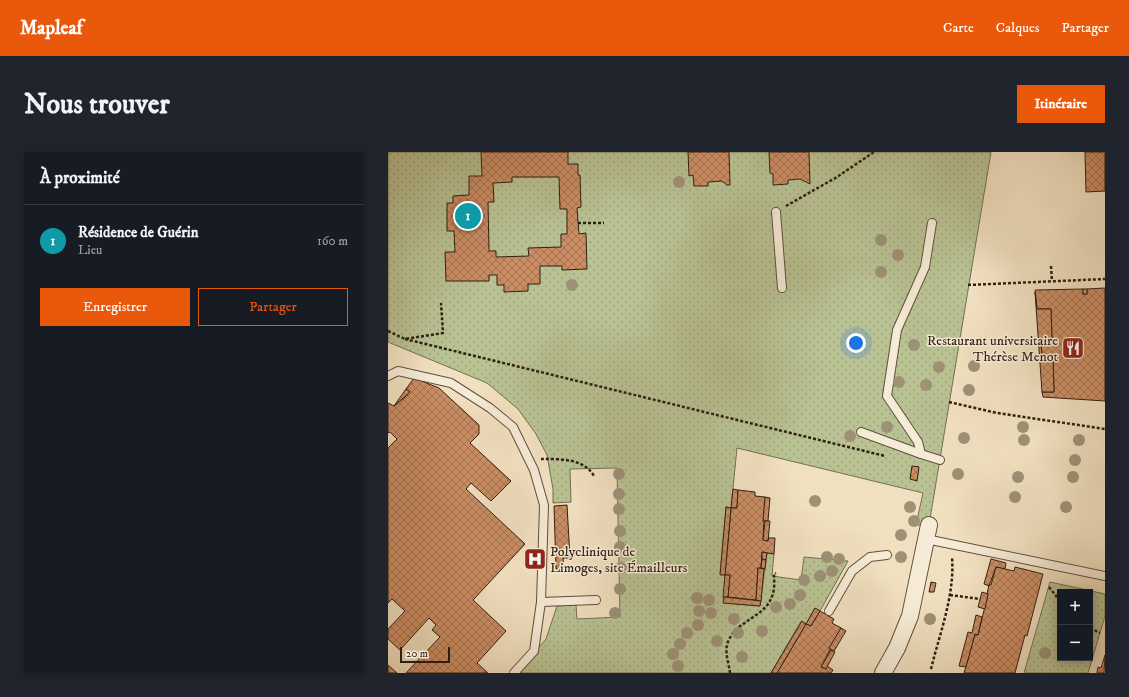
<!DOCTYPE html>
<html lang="fr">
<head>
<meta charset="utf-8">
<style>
	:root { --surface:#171b24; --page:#20242c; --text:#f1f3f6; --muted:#9ea1a6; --line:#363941; --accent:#ea580c }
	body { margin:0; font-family:"IM FELL DW Pica",serif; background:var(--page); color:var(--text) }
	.controls { position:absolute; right:12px; bottom:12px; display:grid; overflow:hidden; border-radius:0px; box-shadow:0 2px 10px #0003 }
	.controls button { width:36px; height:36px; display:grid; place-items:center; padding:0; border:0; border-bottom:1px solid var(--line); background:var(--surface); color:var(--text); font:20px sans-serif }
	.scale { position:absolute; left:12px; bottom:10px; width:50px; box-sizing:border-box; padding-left:4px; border:2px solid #2f1f13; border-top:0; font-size:11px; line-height:14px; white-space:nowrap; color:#2f1f13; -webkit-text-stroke:3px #f6ebd6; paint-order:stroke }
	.you { position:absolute; left:468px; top:191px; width:14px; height:14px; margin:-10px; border:3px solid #fff; border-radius:50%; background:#1a73e8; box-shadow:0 0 0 6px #1a73e833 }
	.badge { display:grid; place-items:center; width:26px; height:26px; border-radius:50%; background:var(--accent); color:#fff; font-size:13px; font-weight:700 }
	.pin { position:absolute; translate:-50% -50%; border:2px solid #fff; box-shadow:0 1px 4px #0006 }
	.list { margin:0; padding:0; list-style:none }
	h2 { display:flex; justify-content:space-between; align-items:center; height:52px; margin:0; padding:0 16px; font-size:17px }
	h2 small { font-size:13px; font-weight:400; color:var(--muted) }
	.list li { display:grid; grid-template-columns:26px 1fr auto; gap:12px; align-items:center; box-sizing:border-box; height:72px; padding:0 16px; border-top:1px solid var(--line) }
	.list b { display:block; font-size:15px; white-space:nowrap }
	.list p { margin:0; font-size:13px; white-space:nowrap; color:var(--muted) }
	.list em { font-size:13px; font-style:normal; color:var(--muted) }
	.actions { display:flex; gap:8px; padding:12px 16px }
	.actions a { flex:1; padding:9px 0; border:1px solid var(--accent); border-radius:0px; text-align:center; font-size:14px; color:var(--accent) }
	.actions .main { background:var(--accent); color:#fff }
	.map { position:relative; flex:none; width:717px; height:521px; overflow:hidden; border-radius:0px }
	header { display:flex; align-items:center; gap:24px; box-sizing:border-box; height:56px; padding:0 20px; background:var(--accent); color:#fff }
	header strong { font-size:19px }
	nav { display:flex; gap:22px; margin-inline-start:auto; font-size:14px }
	.intro { display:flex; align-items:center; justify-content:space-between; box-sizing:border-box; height:96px; padding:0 24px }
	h1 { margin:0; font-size:28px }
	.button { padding:10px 18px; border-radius:0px; background:var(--accent); color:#fff; font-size:14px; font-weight:700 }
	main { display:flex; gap:24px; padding:0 24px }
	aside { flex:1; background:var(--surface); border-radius:0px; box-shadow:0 2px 10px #0003 }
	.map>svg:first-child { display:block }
	.grass { fill:url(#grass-dots); stroke:#747053; fill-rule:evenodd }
	.building { fill:url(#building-cross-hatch); stroke:#2f1f13; fill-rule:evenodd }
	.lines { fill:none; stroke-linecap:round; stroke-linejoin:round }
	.service-casing { stroke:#604f3e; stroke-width:10 }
	.minor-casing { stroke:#604f3e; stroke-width:18 }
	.path { stroke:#2f1f13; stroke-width:2.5; stroke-dasharray:3 2; stroke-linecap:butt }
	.service { stroke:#f6ebd6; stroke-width:8 }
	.minor { stroke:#f6ebd6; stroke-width:16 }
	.tree { fill:#9d9176 }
	.labels { text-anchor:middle; stroke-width:3; stroke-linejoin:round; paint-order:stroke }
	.poi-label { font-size:14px; fill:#2f1f13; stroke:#f6ebd6; text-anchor:end }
</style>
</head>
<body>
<header>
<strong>Mapleaf</strong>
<nav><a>Carte</a><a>Calques</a><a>Partager</a></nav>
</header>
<div class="intro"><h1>Nous trouver</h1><a class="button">Itinéraire</a></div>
<main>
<aside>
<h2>À proximité<small></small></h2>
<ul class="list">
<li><span class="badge" style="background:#0f9aa8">1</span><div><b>Résidence de Guérin</b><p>Lieu</p></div><em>160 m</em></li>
</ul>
<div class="actions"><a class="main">Enregistrer</a><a>Partager</a></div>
</aside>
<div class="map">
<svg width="717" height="521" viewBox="0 0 717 521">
	<defs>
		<pattern id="grass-dots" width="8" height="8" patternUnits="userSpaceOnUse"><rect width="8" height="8" fill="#b9c293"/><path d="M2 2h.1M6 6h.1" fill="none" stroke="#9fa67e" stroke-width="1.8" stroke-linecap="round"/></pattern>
		<pattern id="building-cross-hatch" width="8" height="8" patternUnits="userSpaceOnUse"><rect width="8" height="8" fill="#cb8d64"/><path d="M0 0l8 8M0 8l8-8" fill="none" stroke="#a57351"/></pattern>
	</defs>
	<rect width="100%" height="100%" fill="#f1e0c0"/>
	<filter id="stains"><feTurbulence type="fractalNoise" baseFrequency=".005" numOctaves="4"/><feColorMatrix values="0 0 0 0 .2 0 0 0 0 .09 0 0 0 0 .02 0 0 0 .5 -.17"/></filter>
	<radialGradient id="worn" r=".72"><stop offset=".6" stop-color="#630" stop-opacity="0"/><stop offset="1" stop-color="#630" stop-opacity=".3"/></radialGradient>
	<g class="grass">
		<path d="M0,0H603L541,373H528L535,341L349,296L343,356L338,355L332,422L337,423L336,451L372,454L379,401L386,402L384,424L413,428L416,405L460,409L432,459L427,456L418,472L413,469L383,521H128L158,487L169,454L188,453L189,467L232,465L229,316L182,317L183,350L165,351V337L159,303L148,282L130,257L99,231L0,190Z"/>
		<path d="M662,430L717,442V464L700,521H636ZM672,440H702V506H672Z"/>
	</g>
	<g class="building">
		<path d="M93,0H180V12H190V23H192L193,55L189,56L191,82L198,81L199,117L174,118V114H152V132H140V139L116,140V133H109V123H101V129H58L57,100H67L66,79H59V51H65V44L81,43V24H94ZM124,25H171L172,57H179V82H173V95L140,96L141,104L108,105V99H101L100,50H106L105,31L124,30Z"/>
		<path d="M300,0H341L342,33H339L334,29L320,30V34H306L305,23L301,24Z"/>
		<path d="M381,0H421L422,32L412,27L400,28V32L385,33V22L382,21Z"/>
		<path d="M697,0H717V39L698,40Z"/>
		<path d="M717,136V249L655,245L654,240H666L665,205H654L653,188L664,187L663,157H649L647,138L695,137V142H699V137Z"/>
		<rect x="695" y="137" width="4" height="5"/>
		<path d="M647,140L649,157H663L664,187L653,188L654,205H665L666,240H654Z"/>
		<path d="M26,226L51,236L91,273V282L82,291L123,329L103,349L83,331L78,337L137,392L85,448L118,479L89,511L100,521H18L52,485L44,478L48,473L41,466L12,498L0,487V477L17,459L4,447L0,451V296L9,287L2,280L0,281V251L6,254L17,245L22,240L18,237Z"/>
		<path d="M18,237L22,240L6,254Z"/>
		<path d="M524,314L531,315L529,329L522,327Z"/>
		<path d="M345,337L350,338L349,356H343Z"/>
		<path d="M350,338L367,340V344L377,345L375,388L380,389V386H387L386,402L374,400L373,416H370L368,448L340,445L342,423H337L343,356H349Z"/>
		<path d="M377,345L382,346L380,369H375Z"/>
		<path d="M179,353L182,406H175L176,417H168L166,354Z"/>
		<path d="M338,355L343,356L337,423H332Z"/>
		<path d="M377,369H382L380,389L375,388Z"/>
		<path d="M374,400L379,401L378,408L374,407Z"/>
		<path d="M374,407L378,408L377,417L373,416Z"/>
		<path d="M603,407L618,411L617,417L608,415L601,434L596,432Z"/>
		<path d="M608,415L626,419L627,415L655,422L639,484L637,483L627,521H576L587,482L590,483L600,442H599L601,433H603Z"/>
		<path d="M370,416L376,417L373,449L368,448Z"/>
		<path d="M337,423H342L340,445H335Z"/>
		<path d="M543,430L548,431L546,440H541Z"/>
		<path d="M594,440L600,442L597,457L590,455Z"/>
		<path d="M336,445L373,449L372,454L335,451Z"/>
		<path d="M427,456L432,459L423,474L418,472Z"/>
		<path d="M432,459L446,467L444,471L453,476L433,515L438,517L439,514L445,518L443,521H389L418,472L423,474Z"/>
		<path d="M588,463L594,465L590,483L587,482L578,515L571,514L580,480L584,481Z"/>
		<path d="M414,469L418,472L389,521H383Z"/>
		<path d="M453,476L458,479L446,499L441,496Z"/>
		<path d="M443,498L447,500L438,517L433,515Z"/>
		<path d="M717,503L716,521H709L710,515L713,516Z"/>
		<path d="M0,513L9,521H0Z"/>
	</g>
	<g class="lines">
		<g class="service-casing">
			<g id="service">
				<path d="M388,60L394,136"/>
				<path d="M544,71L537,115L509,178L499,244L530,290L533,302L552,308"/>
				<path d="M0,224L10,219L63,231L102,256L125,275L146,318L156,353L153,450L208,448"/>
				<path d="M473,280L533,302"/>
				<path d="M538,387L717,424"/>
				<path d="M441,459L464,419L482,405L499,403"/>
				<path d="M126,521L146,499L153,450"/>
			</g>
		</g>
		<g class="minor-casing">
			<path id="minor" d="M495,521L509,496L522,464L541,373"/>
		</g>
		<g class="path">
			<path d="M398,54L449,25L486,0"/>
			<path d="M190,71H216"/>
			<path d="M663,114L664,129"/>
			<path d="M580,133L717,127"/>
			<path d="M0,179L17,187L55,181L53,151"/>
			<path d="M17,187L497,304"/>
			<path d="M561,250L609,261L717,277"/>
			<path d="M153,307C171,307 196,306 206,324"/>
			<path d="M661,435L672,449"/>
			<path d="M562,443L592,447"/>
			<path d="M702,476L712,481"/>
			<path d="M543,517C552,480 567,443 564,405"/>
			<path d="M342,521C341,512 337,502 339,493C346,467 379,467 385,441C387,435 386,428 386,422L388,421"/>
		</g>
		<use href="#service" class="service"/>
		<use href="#minor" class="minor"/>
	</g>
	<g class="tree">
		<circle cx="291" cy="30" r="6"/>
		<circle cx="493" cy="88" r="6"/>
		<circle cx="510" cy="103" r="6"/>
		<circle cx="493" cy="120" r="6"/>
		<circle cx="184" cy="133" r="6"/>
		<circle cx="526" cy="193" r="6"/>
		<circle cx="586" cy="214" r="6"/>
		<circle cx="551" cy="215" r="6"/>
		<circle cx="511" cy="230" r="6"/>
		<circle cx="538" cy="233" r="6"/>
		<circle cx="581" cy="238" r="6"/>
		<circle cx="499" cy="275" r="6"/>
		<circle cx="635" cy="275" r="6"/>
		<circle cx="462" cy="284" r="6"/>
		<circle cx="576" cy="286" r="6"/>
		<circle cx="636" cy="288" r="6"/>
		<circle cx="691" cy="288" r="6"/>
		<circle cx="687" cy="308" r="6"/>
		<circle cx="231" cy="322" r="6"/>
		<circle cx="570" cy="322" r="6"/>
		<circle cx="630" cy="325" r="6"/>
		<circle cx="685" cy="325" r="6"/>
		<circle cx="231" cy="342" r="6"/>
		<circle cx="627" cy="345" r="6"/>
		<circle cx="427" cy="349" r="6"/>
		<circle cx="522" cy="355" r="6"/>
		<circle cx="678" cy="355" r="6"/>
		<circle cx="231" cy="357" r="6"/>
		<circle cx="526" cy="369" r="6"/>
		<circle cx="232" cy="379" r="6"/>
		<circle cx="513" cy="383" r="6"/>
		<circle cx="232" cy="395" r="6"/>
		<circle cx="439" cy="405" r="6"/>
		<circle cx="513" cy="405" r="6"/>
		<circle cx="451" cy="407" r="6"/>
		<circle cx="233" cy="416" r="6"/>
		<circle cx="444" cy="419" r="6"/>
		<circle cx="432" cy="424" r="6"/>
		<circle cx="416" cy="428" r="6"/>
		<circle cx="232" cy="437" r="6"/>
		<circle cx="412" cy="443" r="6"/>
		<circle cx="309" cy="446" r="6"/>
		<circle cx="321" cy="448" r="6"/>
		<circle cx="402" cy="452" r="6"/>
		<circle cx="388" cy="455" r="6"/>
		<circle cx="311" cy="459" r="6"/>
		<circle cx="227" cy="461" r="6"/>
		<circle cx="323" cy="461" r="6"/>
		<circle cx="346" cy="467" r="6"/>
		<circle cx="542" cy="467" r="6"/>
		<circle cx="310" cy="473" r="6"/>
		<circle cx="374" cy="479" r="6"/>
		<circle cx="299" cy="481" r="6"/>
		<circle cx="350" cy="481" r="6"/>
		<circle cx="329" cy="489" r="6"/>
		<circle cx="292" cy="492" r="6"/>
		<circle cx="657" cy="501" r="6"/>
		<circle cx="285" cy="502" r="6"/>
		<circle cx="354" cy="505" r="6"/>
		<circle cx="290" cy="514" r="6"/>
	</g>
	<defs>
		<g id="restaurant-square" transform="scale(1.15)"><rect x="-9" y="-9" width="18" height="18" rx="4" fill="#8f2418" stroke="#f6ebd6"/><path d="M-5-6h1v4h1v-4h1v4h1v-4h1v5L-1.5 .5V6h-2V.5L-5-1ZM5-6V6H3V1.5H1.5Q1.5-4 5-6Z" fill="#fff"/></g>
		<g id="hospital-square" transform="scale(1.15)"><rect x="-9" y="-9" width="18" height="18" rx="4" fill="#8f2418" stroke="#f6ebd6"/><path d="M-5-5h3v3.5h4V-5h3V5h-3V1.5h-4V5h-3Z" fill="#fff"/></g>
	</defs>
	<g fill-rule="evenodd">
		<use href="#restaurant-square" x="685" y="196"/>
		<use href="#hospital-square" x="147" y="407"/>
	</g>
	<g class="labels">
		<g class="poi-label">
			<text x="670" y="193">Restaurant universitaire<tspan x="670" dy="16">Thérèse Menot</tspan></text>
			<text x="162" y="404" text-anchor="start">Polyclinique de<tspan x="162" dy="16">Limoges, site Émailleurs</tspan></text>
		</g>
	</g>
	<rect width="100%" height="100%" filter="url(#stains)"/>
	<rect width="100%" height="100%" fill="url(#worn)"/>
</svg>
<div class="controls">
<button>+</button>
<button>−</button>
</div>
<div class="scale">20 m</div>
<div class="you"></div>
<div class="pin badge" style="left:80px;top:64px;background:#0f9aa8">1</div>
</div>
</main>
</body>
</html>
